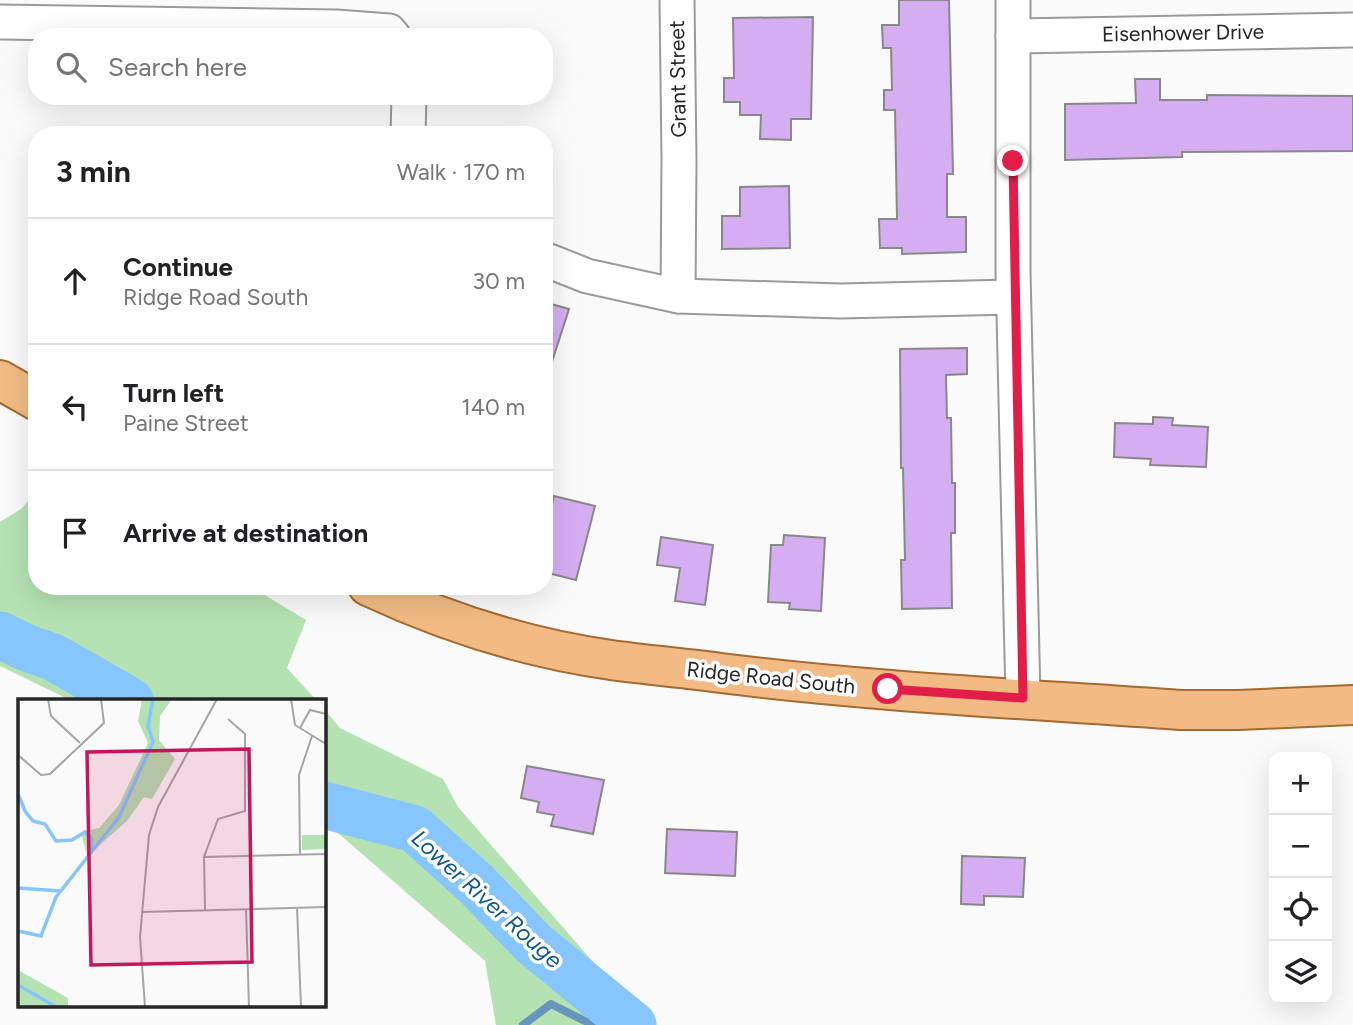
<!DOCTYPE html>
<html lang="en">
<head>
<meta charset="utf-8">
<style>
	:root { --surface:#fff; --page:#f2f2f2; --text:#202124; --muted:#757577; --line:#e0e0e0 }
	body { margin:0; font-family:Figtree,sans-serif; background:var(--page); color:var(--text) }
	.controls { position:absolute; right:21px; bottom:21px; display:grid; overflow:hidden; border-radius:14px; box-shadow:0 7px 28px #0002 }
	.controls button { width:63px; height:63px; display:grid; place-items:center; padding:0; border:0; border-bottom:2px solid var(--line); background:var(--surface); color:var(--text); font:35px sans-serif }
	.stop { position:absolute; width:21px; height:21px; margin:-16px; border:5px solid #e11d48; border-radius:50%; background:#fff }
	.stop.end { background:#e11d48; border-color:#fff; box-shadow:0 2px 7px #0008 }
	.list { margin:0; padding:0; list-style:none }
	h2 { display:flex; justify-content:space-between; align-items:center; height:91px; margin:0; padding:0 28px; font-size:30px }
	h2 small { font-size:23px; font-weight:400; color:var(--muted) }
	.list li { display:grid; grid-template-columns:46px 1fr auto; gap:21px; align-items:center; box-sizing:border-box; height:126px; padding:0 28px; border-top:2px solid var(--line) }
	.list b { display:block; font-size:26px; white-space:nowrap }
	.list p { margin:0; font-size:23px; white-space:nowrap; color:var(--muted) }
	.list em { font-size:23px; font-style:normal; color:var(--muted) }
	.icon { flex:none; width:38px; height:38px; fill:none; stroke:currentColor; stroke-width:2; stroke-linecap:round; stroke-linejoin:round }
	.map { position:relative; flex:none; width:1353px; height:1025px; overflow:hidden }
	.search { position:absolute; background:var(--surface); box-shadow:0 7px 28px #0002; left:28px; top:28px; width:525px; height:77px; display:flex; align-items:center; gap:18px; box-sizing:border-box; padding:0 24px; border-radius:28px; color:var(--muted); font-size:26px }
	.panel { position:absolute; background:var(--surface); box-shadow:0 7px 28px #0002; left:28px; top:126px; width:525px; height:469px; border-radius:28px }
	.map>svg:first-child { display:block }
	.green { fill:#b4e2b3 }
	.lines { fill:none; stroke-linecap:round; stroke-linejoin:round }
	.stream { stroke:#6995bc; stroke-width:8 }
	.river { stroke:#86c5fd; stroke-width:47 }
	.building { fill:#d5aef2; stroke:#898889; stroke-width:2 }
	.minor-casing { stroke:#999a9b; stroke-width:37 }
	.major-casing { stroke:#a46a2f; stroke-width:42 }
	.minor { stroke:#fff; stroke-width:33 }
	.major { stroke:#f2bb85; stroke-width:38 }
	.route { stroke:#e11d48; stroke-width:9 }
	.labels { text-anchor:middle; stroke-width:7; stroke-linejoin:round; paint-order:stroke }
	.street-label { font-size:21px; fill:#252626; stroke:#fff }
	.water-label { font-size:23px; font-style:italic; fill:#0f5689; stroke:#fff }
	.inset-river { fill:none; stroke:#86c5fd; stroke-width:3.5 }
	.inset-road { fill:none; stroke:#a5a5a6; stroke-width:2 }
	.view { fill:#c2185b; fill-opacity:0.15; stroke:#c2185b; stroke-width:3.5 }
	.inset-edge { fill:none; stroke:#252626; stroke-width:3.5 }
</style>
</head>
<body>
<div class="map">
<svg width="1353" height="1025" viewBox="0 0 1353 1025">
	<rect width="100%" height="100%" fill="#fafafb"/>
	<g class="green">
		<path d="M37,491V586H250L306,620L287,668L317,701H72L0,666V522L21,509Z"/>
		<path d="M324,709L340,728L443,779L458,807L648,1025H496L485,961L338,833L324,825Z"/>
	</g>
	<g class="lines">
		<path class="stream" d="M523,1025L551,1004L591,1024L610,1021L616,1013"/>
		<g class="river">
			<path d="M0,635L27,648L53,657L130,701"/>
			<path d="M324,805L415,829L477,885L534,944L633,1025"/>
		</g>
	</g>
	<g class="building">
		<path d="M899,0H949L953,174H947V217H966V252L902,254V248H880L879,219H897L895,110H884V90H892L891,48H883L882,25H899Z"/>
		<path d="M813,17L811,119H791V140L760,139L761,115H740V102H724V78H734L733,18Z"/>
		<path d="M1135,79H1160V100H1207V95L1353,96V151L1182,152V157L1065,160V104L1136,103Z"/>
		<path d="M789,186L790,248L722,249V216H740V187Z"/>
		<path d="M544,302L569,309L549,371H544Z"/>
		<path d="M967,348V374L946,375L947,418H951L952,483H955V533H951L952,608L902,609L901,560H905L903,468H901L900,349Z"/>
		<path d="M1153,417L1173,418L1172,425L1208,427L1206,467L1150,465L1151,459L1114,457L1115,423L1153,424Z"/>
		<path d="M554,496L595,506L576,580L544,572V506L551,508Z"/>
		<path d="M784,535L825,538L821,611L789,609L790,603L768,602L771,545H783Z"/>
		<path d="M661,537L713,545L705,605L675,601L680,568L657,565Z"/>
		<path d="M527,766L604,780L593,834L551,826L554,815L537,812L539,802L521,798Z"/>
		<path d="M667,829L737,832L735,876L665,873Z"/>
		<path d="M962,856L1025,858L1023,897L984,896V905L961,904Z"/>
	</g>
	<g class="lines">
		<g class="minor-casing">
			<g id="minor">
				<path d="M1013,0V271L1023,698"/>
				<path d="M0,22L336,27L389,31L394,37"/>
				<path d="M1013,36L1353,30"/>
				<path d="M408,135L409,96"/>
				<path d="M544,259L587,276L678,296L679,159L677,0"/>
				<path d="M678,296L840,301L1013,297"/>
			</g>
		</g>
		<g class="major-casing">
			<g id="major">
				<path d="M0,380L37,401"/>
				<path d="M368,586C445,622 526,648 611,660C647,665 684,668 721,673C873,692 1027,699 1181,710H1238L1353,705"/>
			</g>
		</g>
		<use href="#minor" class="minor"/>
		<use href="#major" class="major"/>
	</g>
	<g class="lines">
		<path class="route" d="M888,689L1023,698L1013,161"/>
	</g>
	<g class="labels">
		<g class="street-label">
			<text transform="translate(1183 33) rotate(-1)" y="7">Eisenhower Drive</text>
			<text transform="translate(678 79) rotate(-91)" y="7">Grant Street</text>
			<text transform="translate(771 678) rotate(6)" y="7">Ridge Road South</text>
		</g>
		<g class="water-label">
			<text transform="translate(487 899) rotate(42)" y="8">Lower River Rouge</text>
		</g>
	</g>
	<g transform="translate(18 699)">
		<rect width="308" height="308" fill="#fafafb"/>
		<path d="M124,0H154L142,17L141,41L157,60L134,100L126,98L109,122L69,157L63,133L81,129L101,106L130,44L120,22ZM284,136H308V150L284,151ZM0,271L50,299V308H0Z" fill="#b4e2b3"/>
		<path class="inset-river" d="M0,95L7,112L15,122L27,125L38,142L54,141L67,133L74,140L73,150M0,189L42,192M0,232L23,237L38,198L101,118L135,43L130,27L135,0M0,286L38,308"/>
		<path class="inset-road" d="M30,0L33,17L62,44M273,0L277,26L308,45M210,20L227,35V112L200,120L186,158L308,155M282,29L292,11L308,15M0,56L23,76L32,75L86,24L83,0M282,156L281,76L294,37M186,158L187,211M279,208L283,308M228,210L231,308M124,213L308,208M127,308L122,238L131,136L140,108L199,0"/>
		<path class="view" d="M231,50L234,263L73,266L69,53Z"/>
		<rect width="308" height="308" class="inset-edge"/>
	</g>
</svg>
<div class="controls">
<button>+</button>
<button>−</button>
<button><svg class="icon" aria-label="locate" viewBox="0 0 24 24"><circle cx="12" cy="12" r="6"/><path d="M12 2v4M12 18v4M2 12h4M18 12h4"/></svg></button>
<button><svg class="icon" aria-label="layers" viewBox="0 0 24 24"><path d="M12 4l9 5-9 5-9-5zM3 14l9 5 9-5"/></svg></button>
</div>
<div class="stop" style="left:888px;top:689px"></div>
<div class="stop end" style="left:1013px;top:161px"></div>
<div class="search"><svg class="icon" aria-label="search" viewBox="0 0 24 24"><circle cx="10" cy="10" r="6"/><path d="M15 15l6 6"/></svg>Search here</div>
<section class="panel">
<h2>3 min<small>Walk · 170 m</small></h2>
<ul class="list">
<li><svg class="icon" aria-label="ahead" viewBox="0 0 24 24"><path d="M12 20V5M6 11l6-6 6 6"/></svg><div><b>Continue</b><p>Ridge Road South</p></div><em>30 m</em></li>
<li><svg class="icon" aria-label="left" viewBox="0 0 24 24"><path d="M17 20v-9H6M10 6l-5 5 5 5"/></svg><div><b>Turn left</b><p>Paine Street</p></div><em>140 m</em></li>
<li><svg class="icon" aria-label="arrive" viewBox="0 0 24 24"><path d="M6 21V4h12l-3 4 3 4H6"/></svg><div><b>Arrive at destination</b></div></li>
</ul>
</section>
</div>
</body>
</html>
